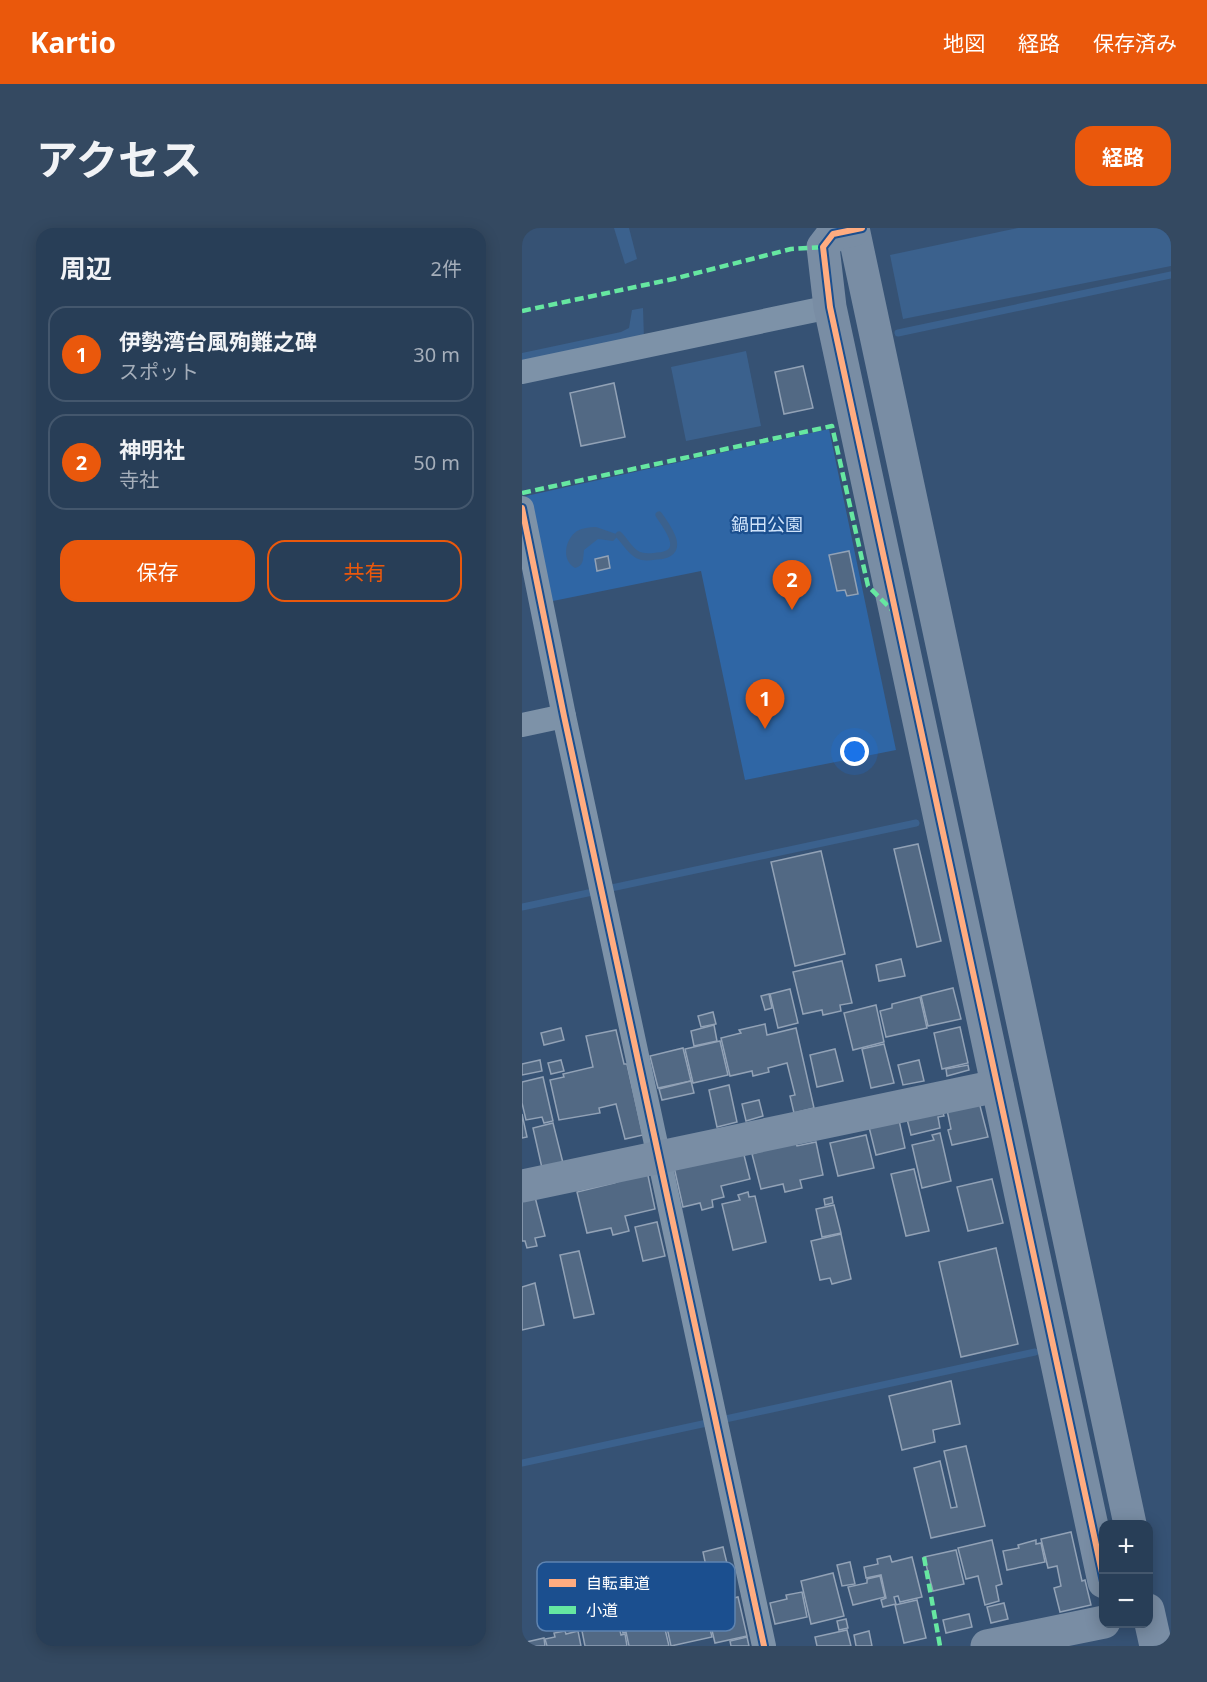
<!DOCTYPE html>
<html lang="ja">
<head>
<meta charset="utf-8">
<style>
	:root { --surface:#283e57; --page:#344961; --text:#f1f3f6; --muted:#a5aeba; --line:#44576d; --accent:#ea580c }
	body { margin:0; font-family:"Noto Sans","Noto Sans JP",sans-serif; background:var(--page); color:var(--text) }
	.controls { position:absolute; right:18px; bottom:18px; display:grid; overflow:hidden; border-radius:12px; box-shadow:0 3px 15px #0003 }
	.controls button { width:54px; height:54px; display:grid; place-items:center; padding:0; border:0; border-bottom:2px solid var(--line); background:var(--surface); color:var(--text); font:30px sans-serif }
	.you { position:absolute; left:333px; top:524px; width:21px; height:21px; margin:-15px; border:4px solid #fff; border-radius:50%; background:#1a73e8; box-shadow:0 0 0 9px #1a73e833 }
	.badge { display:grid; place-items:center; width:39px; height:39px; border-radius:50%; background:var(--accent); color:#fff; font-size:20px; font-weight:700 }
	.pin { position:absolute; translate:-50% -50px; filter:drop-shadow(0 2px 3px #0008) }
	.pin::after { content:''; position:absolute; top:32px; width:21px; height:18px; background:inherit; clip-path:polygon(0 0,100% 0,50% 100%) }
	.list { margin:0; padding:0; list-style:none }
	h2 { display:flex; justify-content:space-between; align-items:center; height:78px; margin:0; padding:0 24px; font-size:26px }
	h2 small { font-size:20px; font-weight:400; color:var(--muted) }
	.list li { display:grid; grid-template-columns:39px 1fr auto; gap:18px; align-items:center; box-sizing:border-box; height:96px; margin:0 12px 12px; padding:0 12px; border:2px solid var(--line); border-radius:18px }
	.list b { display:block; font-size:22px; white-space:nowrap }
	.list p { margin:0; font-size:20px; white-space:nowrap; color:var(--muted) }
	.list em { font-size:20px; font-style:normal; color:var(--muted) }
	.actions { display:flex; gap:12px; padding:18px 24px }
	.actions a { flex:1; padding:14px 0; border:2px solid var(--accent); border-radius:18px; text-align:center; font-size:21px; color:var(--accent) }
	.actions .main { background:var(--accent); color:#fff }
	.map { position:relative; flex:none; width:649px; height:1418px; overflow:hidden; border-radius:18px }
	header { display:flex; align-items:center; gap:36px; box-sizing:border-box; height:84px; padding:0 30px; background:var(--accent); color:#fff }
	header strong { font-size:28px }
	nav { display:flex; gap:33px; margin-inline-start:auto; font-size:21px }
	.intro { display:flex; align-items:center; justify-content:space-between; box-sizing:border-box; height:144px; padding:0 36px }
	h1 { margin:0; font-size:42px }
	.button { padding:15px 27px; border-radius:18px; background:var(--accent); color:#fff; font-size:21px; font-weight:700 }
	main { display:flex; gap:36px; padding:0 36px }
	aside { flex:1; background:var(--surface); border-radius:18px; box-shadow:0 3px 15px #0003 }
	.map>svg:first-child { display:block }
	.green { fill:#2f66a5 }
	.water { fill:#3b618d }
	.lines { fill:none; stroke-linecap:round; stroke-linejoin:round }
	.stream { stroke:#3b618d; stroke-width:7 }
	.building { fill:#526984; stroke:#92a2b6; stroke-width:1.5 }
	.street { stroke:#7d92a8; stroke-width:24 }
	.secondary { stroke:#798da4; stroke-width:33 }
	.quiet { stroke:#66e7a1; stroke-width:4.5; stroke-dasharray:9 4.5; stroke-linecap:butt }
	.cycleway-casing { stroke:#1b4f8f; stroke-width:10 }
	.cycleway { stroke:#ffac80; stroke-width:6 }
	.labels { text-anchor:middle; stroke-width:4.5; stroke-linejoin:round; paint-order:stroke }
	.park-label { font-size:18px; fill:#cfe3fa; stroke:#1b4f8f }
	.key { fill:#1b4f8f; stroke:#5f84b1; stroke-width:1.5 }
	.key-label { font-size:16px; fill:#fff }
</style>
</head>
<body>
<header>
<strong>Kartio</strong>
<nav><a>地図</a><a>経路</a><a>保存済み</a></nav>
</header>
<div class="intro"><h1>アクセス</h1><a class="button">経路</a></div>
<main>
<aside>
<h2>周辺<small>2件</small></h2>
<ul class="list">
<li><span class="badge">1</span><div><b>伊勢湾台風殉難之碑</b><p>スポット</p></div><em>30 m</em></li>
<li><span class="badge">2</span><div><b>神明社</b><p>寺社</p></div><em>50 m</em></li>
</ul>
<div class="actions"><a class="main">保存</a><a>共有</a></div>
</aside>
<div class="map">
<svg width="649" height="1418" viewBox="0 0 649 1418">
	<rect width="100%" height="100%" fill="#365274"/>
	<path class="green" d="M307,201L374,522L223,552L179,343L26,374L4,268Z"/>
	<g class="water">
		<path d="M92,0H107L115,31L103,36Z"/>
		<path d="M496,0H649V38L381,91L368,27Z"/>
		<path d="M121,80L122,111L0,136V125L99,104L107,100L110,82Z"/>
		<path d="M224,123L239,198L164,213L149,139Z"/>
		<path d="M74,299L97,307L91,313L76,311L62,322C61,331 62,338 53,340C39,332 43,311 55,303C61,300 67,299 74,299Z"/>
	</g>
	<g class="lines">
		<g class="stream">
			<path d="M376,105L649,47"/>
			<path d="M97,307C103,313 108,323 116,327C122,330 128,329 135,328C166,326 146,300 137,287"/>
			<path d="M0,679L394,595"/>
			<path d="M0,1235L513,1124"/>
		</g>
	</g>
	<g class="building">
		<path d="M281,138L291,180L262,186L253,144Z"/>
		<path d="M92,155L103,209L59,218L48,165Z"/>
		<path d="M327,323L336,366L325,368L323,362L315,363L307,327Z"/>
		<path d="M86,328L88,340L75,343L73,331Z"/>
		<path d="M396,616L419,713L395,719L372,621Z"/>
		<path d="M299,623L323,726L273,738L249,634Z"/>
		<path d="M379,731L383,748L357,753L354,737Z"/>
		<path d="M320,733L330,775L318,777L319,783L301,787L300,782L281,786L271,744Z"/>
		<path d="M431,760L439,791L406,798L399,768Z"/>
		<path d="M268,761L276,795L256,800L248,766Z"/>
		<path d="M247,766L250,780L243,782L239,768Z"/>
		<path d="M398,769L405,800L364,809L358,783L370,780V776Z"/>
		<path d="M354,777L362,814L331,822L322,785Z"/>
		<path d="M191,784L194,796L179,799L176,788Z"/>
		<path d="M243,796L245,807L274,800L292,880L272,885L268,868L273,867L265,835L246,840L247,844L231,848L230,843L208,848L199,810L219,805L217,802Z"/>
		<path d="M192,797L195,813L172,818L169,803Z"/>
		<path d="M438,799L446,835L420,841L412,805Z"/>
		<path d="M39,800L42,812L22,817L19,805Z"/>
		<path d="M94,802L102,836H105L121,907L103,911L94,876L77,880L78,885L37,892L28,852L42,849L41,846L71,839L64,808Z"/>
		<path d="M198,813L206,847L171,855L163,821Z"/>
		<path d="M362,816L372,855L349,860L340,821Z"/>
		<path d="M161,820L169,853L136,860L128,828Z"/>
		<path d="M313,821L321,853L295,859L288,827Z"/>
		<path d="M18,832L20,843L0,847V836Z"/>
		<path d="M39,832L42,843L29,846L26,835Z"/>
		<path d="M397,832L402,853L381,857L376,837Z"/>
		<path d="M446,837L447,842L425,848L424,841Z"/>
		<path d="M21,849L31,893L22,895L20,889L4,892L0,875V854Z"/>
		<path d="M169,853L172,865L140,872L137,861Z"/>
		<path d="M207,857L215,894L195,899L187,862Z"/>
		<path d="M237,872L241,888L224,893L220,876Z"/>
		<path d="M457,874L466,909L430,917L426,902L429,901L425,882Z"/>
		<path d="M420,882L422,888L416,889L418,900L389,907L385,891Z"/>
		<path d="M0,886L5,909L0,910Z"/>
		<path d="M377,892L383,920L354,927L347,899Z"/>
		<path d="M31,895L41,935L20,940L11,900Z"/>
		<path d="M418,905L429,953L400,960L390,917L412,912L410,907Z"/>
		<path d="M344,907L352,940L316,948L308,915Z"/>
		<path d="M273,912L275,918L294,914L301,947L278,952L280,960L263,964L261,956L239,961L230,926Z"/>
		<path d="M221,923L228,951L199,958L202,969L190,972L191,979L180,982L178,975L161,979L152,939Z"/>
		<path d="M392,941L407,1003L384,1008L369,946Z"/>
		<path d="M125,943L133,981L103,988L107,1003L91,1007L89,1000L65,1005L55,964L92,955Z"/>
		<path d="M470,951L481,995L446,1003L435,959Z"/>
		<path d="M226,964L227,969L233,968L244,1014L211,1022L200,976L218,972L216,967Z"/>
		<path d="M13,969L23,1008L13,1010L15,1018L5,1020L3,1013H0V972Z"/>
		<path d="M310,969L311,975L303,977L302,971Z"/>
		<path d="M312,977L319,1005L300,1009L294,981Z"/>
		<path d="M135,994L143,1028L121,1033L113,999Z"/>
		<path d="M319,1006L329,1051L310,1056L308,1050L298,1052L289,1013Z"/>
		<path d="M474,1020L496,1116L439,1129L417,1034Z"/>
		<path d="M57,1023L72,1086L52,1090L38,1027Z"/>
		<path d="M13,1055L22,1097L0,1102V1059Z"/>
		<path d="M429,1153L438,1196L411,1202L413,1214L380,1222L367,1168Z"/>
		<path d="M444,1218L463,1298L409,1310L392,1240L418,1233L429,1280L435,1279L422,1223Z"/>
		<path d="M549,1304L560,1353L563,1352L569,1377L538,1384L532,1360L539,1358L535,1338L526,1340L519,1311Z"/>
		<path d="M470,1312L480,1356L474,1358L477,1373L463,1377L456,1348L444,1351L436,1320Z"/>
		<path d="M514,1312V1316L519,1315L523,1334L485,1342L481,1323L497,1320L496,1317Z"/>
		<path d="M201,1319L209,1352L188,1357L181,1324Z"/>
		<path d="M434,1322L442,1356L411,1363L402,1329Z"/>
		<path d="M368,1328L370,1334L390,1329L400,1369L378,1374L376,1368L372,1369L374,1376L361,1379L359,1372L364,1370L359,1347L344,1350L342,1339L356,1336L355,1331Z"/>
		<path d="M328,1334L333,1356L320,1358L315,1337Z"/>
		<path d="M311,1345L322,1388L289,1396L279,1353Z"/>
		<path d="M358,1348L363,1369L331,1377L326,1359L345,1355V1351Z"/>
		<path d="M280,1364L285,1389L253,1396L248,1375L265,1371L264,1367Z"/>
		<path d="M216,1369L225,1408L193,1415L184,1377Z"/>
		<path d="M395,1372L404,1410L382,1415L373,1377Z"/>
		<path d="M482,1375L486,1391L469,1395L465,1379Z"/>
		<path d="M182,1376L190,1409L149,1418L142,1386Z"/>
		<path d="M139,1384L147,1418H107L104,1404L101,1405L97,1388L110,1385L112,1391Z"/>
		<path d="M447,1386L450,1399L424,1405L421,1392Z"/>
		<path d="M324,1391L326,1400L317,1402L315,1393Z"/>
		<path d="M96,1394L99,1407L103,1406L105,1418H63L60,1403Z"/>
		<path d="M325,1402L329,1418H295L293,1409Z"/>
		<path d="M43,1403L44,1406L56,1403L59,1418H25L23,1411L33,1409L32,1405Z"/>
		<path d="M347,1403L350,1418H334L332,1407Z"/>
		<path d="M225,1409L227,1418H209L208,1413Z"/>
		<path d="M22,1410L23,1418H0V1415Z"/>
	</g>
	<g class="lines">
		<g class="street">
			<path d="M0,144L308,79"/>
			<path d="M0,280L42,488L242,1418"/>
			<path d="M0,497L42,488"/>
		</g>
		<g class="secondary">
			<path d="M331,0L608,1296"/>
			<path d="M331,2L311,6L301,19L308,79L582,1354"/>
			<path d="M0,958L475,858"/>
			<path d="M626,1382L634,1418"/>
			<path d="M465,1418L582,1394"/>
		</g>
		<g class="quiet">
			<path d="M0,83L151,51L269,21L301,19"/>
			<path d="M0,265L310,198L346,358L372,384"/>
			<path d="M402,1329L418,1418"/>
		</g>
		<g class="cycleway-casing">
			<g id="cycleway">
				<path d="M340,0L311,6L301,19L308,79L582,1354"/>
				<path d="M0,280L42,488L242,1418"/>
			</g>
		</g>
		<use href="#cycleway" class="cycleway"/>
	</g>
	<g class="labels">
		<g class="park-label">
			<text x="245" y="303">鍋田公園</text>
		</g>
	</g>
	<rect x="15" y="1334" width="198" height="69" rx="9" class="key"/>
	<rect x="27" y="1351" width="27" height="8" fill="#ffac80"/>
	<rect x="27" y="1378" width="27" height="8" fill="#66e7a1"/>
	<g class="key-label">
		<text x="64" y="1361">自転車道</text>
		<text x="64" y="1388">小道</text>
	</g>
</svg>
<div class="controls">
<button>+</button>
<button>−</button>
</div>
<div class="you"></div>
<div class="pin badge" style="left:243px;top:501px">1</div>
<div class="pin badge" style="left:270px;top:382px">2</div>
</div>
</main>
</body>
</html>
